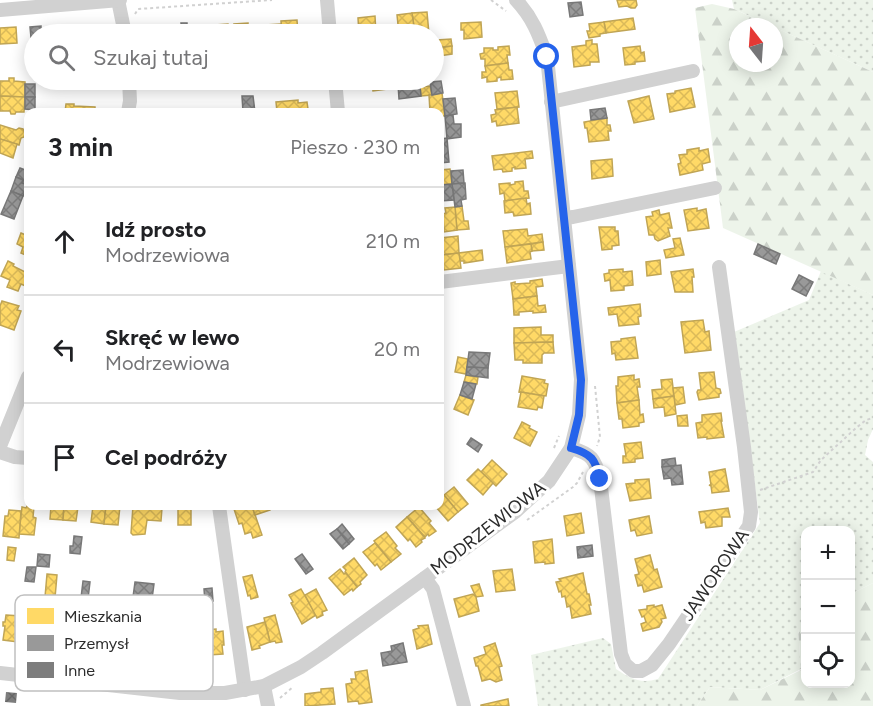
<!DOCTYPE html>
<html lang="pl">
<head>
<meta charset="utf-8">
<style>
	:root { --surface:#fff; --page:#f6f6f6; --text:#202124; --muted:#757577; --line:#e0e0e0 }
	body { margin:0; font-family:Figtree,sans-serif; background:var(--page); color:var(--text) }
	.controls { position:absolute; right:18px; bottom:18px; display:grid; overflow:hidden; border-radius:12px; box-shadow:0 3px 15px #0003 }
	.controls button { width:54px; height:54px; display:grid; place-items:center; padding:0; border:0; border-bottom:2px solid var(--line); background:var(--surface); color:var(--text); font:30px sans-serif }
	.compass { position:absolute; left:729px; top:18px; width:54px; height:54px; border-radius:50%; background:var(--surface); box-shadow:0 3px 15px #0003; rotate:343deg }
	.stop { position:absolute; width:18px; height:18px; margin:-14px; border:4px solid #2563eb; border-radius:50%; background:#fff }
	.stop.end { background:#2563eb; border-color:#fff; box-shadow:0 2px 6px #0008 }
	.list { margin:0; padding:0; list-style:none }
	h2 { display:flex; justify-content:space-between; align-items:center; height:78px; margin:0; padding:0 24px; font-size:26px }
	h2 small { font-size:20px; font-weight:400; color:var(--muted) }
	.list li { display:grid; grid-template-columns:39px 1fr auto; gap:18px; align-items:center; box-sizing:border-box; height:108px; padding:0 24px; border-top:2px solid var(--line) }
	.list b { display:block; font-size:22px; white-space:nowrap }
	.list p { margin:0; font-size:20px; white-space:nowrap; color:var(--muted) }
	.list em { font-size:20px; font-style:normal; color:var(--muted) }
	.icon { flex:none; width:33px; height:33px; fill:none; stroke:currentColor; stroke-width:2; stroke-linecap:round; stroke-linejoin:round }
	.map { position:relative; flex:none; width:873px; height:706px; overflow:hidden }
	.search { position:absolute; background:var(--surface); box-shadow:0 3px 15px #0003; left:24px; top:24px; width:420px; height:66px; display:flex; align-items:center; gap:15px; box-sizing:border-box; padding:0 21px; border-radius:33px; color:var(--muted); font-size:22px }
	.panel { position:absolute; background:var(--surface); box-shadow:0 3px 15px #0003; left:24px; top:108px; width:420px; height:402px; border-radius:12px }
	.map>svg:first-child { display:block }
	.grass { fill:url(#grass-dots) }
	.forest { fill:url(#forest-firs) }
	.homes { fill:url(#homes-cross-hatch); stroke:#c0a555; stroke-width:1.5 }
	.industry { fill:url(#industry-cross-hatch); stroke:#787878; stroke-width:1.5 }
	.building { fill:url(#building-cross-hatch) }
	.lines { fill:none; stroke-linecap:round; stroke-linejoin:round }
	.path { stroke:#d1d1d1; stroke-width:2; stroke-dasharray:3 3; stroke-linecap:butt }
	.minor { stroke:#d1d1d1; stroke-width:14 }
	.route { stroke:#2563eb; stroke-width:8 }
	.labels { text-anchor:middle; stroke-width:6; stroke-linejoin:round; paint-order:stroke }
	.street-label { font-size:18px; fill:#2c2c2c; stroke:#fff }
	.key { fill:#fff; stroke:#c0c0c0; stroke-width:1.5 }
	.key-label { font-size:16px; fill:#2c2c2c }
</style>
</head>
<body>
<div class="map">
<svg width="873" height="706" viewBox="0 0 873 706">
	<defs>
		<pattern id="grass-dots" width="8" height="8" patternUnits="userSpaceOnUse" patternTransform="scale(1.5)"><rect width="8" height="8" fill="#edf4ea"/><path d="M2 2h.1M6 6h.1" fill="none" stroke="#cbd1c9" stroke-width="1.8" stroke-linecap="round"/></pattern>
		<pattern id="forest-firs" width="22" height="20" patternUnits="userSpaceOnUse" patternTransform="scale(1.5)"><rect width="22" height="20" fill="#edf4ea"/><path d="M5 1l3.5 6h-7zM16 11l3.5 6h-7z" fill="#cbd1c9"/></pattern>
		<pattern id="homes-cross-hatch" width="8" height="8" patternUnits="userSpaceOnUse" patternTransform="scale(1.5)"><rect width="8" height="8" fill="#ffd966"/><path d="M0 0l8 8M0 8l8-8" fill="none" stroke="#dbba59"/></pattern>
		<pattern id="industry-cross-hatch" width="8" height="8" patternUnits="userSpaceOnUse" patternTransform="scale(1.5)"><rect width="8" height="8" fill="#999"/><path d="M0 0l8 8M0 8l8-8" fill="none" stroke="#7d7d7d"/></pattern>
		<pattern id="building-cross-hatch" width="8" height="8" patternUnits="userSpaceOnUse" patternTransform="scale(1.5)"><rect width="8" height="8" fill="#7d7d7d"/><path d="M0 0l8 8M0 8l8-8" fill="none" stroke="#676767"/></pattern>
	</defs>
	<rect width="100%" height="100%" fill="#fff"/>
	<g class="grass">
		<path d="M732,0H873V72L734,9Z"/>
		<path d="M821,271L873,295V429L868,440L865,455L873,462V583L851,594L850,530H806L805,623L798,629L801,669L760,690L710,687L697,706H538L531,655L603,638L611,644L616,669C631,679 640,684 658,679L760,523L734,332L809,300Z"/>
	</g>
	<g class="forest">
		<path d="M712,4L734,9L773,27H738V63H774V27L873,72V295L723,228L695,8Z"/>
		<path d="M873,583V706H697L710,687L760,690L801,670L798,628L805,623L806,684H850L851,594Z"/>
	</g>
	<g class="homes">
		<path d="M617,0H636L637,5L635,8H631L627,6L619,7Z"/>
		<path d="M427,12L429,34H415L412,13Z"/>
		<path d="M412,13L415,34H399L397,15Z"/>
		<path d="M375,16L376,34H359L358,18Z"/>
		<path d="M633,18L635,29L606,33L604,22Z"/>
		<path d="M297,20L298,34H282L281,21Z"/>
		<path d="M481,22L482,37L464,39V30H461V23Z"/>
		<path d="M604,22L606,33L600,34V36L589,38L587,31H590L589,24Z"/>
		<path d="M248,23V32L251,31V34H232V30L235,29L234,24Z"/>
		<path d="M228,24L229,30H232V34H213H215V25Z"/>
		<path d="M281,24L282,34H265V25Z"/>
		<path d="M16,27L17,43L0,44V28Z"/>
		<path d="M182,28V34H159V29Z"/>
		<path d="M451,39L452,46L438,48L437,40Z"/>
		<path d="M592,40V44H597L599,62H590V65L574,67L572,47L586,45V41Z"/>
		<path d="M452,46V54L439,56L438,48Z"/>
		<path d="M509,46L510,55H507L508,63L485,66V59H481L480,54L484,53V48H493V50H498V47Z"/>
		<path d="M640,46L641,53L644,52L645,61L635,62V64L625,65L623,48Z"/>
		<path d="M508,63L509,70H512L513,79L501,80V77L497,78V81L487,82V77L482,78V72H486L485,66Z"/>
		<path d="M9,78H14V81L25,82V97L0,96V81H9Z"/>
		<path d="M75,80H101V85H86L87,87L76,88Z"/>
		<path d="M365,80H386L387,89L373,91L372,84L365,85Z"/>
		<path d="M430,86L432,95L421,96L420,87Z"/>
		<path d="M691,88L695,107L670,112L667,94L675,93V91Z"/>
		<path d="M517,91L519,107L497,109L495,93Z"/>
		<path d="M442,93L445,116H440V112H430L429,95Z"/>
		<path d="M0,96L25,97L24,112H16L15,114H11L10,111H0Z"/>
		<path d="M649,96L654,119L634,123L628,101Z"/>
		<path d="M298,100V103L307,102L308,109H306V112H277L276,102Z"/>
		<path d="M66,104H74V106L95,107V112H65Z"/>
		<path d="M517,107L519,123L497,126L496,121L492,122L491,115L496,114L495,110Z"/>
		<path d="M607,118V125H610L611,131H608L609,140L589,142L587,128H585L584,122Z"/>
		<path d="M0,125L16,130L19,128L23,129L25,133L24,137L21,138L19,145L0,139Z"/>
		<path d="M0,139L17,144L13,158L0,153Z"/>
		<path d="M699,148V151L708,149L710,162L702,164L703,170L680,175L678,164L681,163L679,155L687,154V150Z"/>
		<path d="M532,151L533,158L525,159L526,168L515,169V167L512,168V171L503,172L502,169L494,170L492,156Z"/>
		<path d="M612,159L613,176L592,179L591,161Z"/>
		<path d="M450,169L452,184L440,185V170Z"/>
		<path d="M523,181L524,191H528L529,198L505,201L504,193L500,194L499,184L510,183V185L515,184V182Z"/>
		<path d="M526,198L527,204L530,203L531,214L514,216L513,212L505,213L504,201Z"/>
		<path d="M462,206L464,221H468L469,229L457,230L455,207Z"/>
		<path d="M455,207L457,230L444,232L443,214L446,213L445,208Z"/>
		<path d="M697,208V211L706,209L709,228L688,231L684,210Z"/>
		<path d="M659,210L660,215L669,213L672,228H668L670,236L658,241L655,239L654,235H649L646,217L653,216L652,212Z"/>
		<path d="M599,227H615V231H618L619,245L612,246V249L602,250Z"/>
		<path d="M527,229L528,236L542,234L543,242L505,247L503,231Z"/>
		<path d="M21,233L28,236V256L21,253L23,247L17,244Z"/>
		<path d="M458,236L459,253L442,255L440,238Z"/>
		<path d="M680,238L684,255L666,258L664,250L675,248L673,239Z"/>
		<path d="M543,242L544,250L532,251L531,244Z"/>
		<path d="M531,244L532,251L530,252L531,259L507,263L505,247Z"/>
		<path d="M482,250L483,260L464,263V261H460L459,253Z"/>
		<path d="M459,253L461,268L444,270L442,255Z"/>
		<path d="M660,260L661,274L647,276L646,262Z"/>
		<path d="M8,261L14,264L13,266L25,272L26,269L28,270V287L21,284L18,291L7,287L10,280L1,276Z"/>
		<path d="M623,269V272L632,271L633,285L624,286V290L611,291L610,280L605,281L604,274L609,273V270Z"/>
		<path d="M693,269L694,277H692L693,292H675L671,272Z"/>
		<path d="M542,279L543,286L536,287L537,296L513,299L511,283L515,282V284L530,283V281Z"/>
		<path d="M537,296L538,306L545,305L546,312L533,313V311L519,312V315H514L513,299Z"/>
		<path d="M2,301L19,306L17,310L21,311L14,330L0,325V306Z"/>
		<path d="M640,304L641,316L638,317L639,324L619,326L617,314L609,315L608,308Z"/>
		<path d="M703,320L705,332L709,331L711,350L685,353L681,322Z"/>
		<path d="M541,327V335H553V342L514,343V328Z"/>
		<path d="M635,337L638,358L616,360L615,353L612,354L611,342L621,341V339Z"/>
		<path d="M553,342L554,353H544L542,355V363H523V360H515L514,343Z"/>
		<path d="M458,357L468,359L466,374L455,372Z"/>
		<path d="M714,372L716,388L720,389L721,393L719,394V397L699,400L697,392L698,390H701L699,373Z"/>
		<path d="M466,375L478,377L477,384L464,382Z"/>
		<path d="M634,375V380L639,379L640,387H637L639,400L617,403L616,386H618V377Z"/>
		<path d="M522,376L545,380L544,383L548,384L546,396L519,392Z"/>
		<path d="M672,379L674,396L653,399L652,390L662,389L661,380Z"/>
		<path d="M683,387L685,403L675,405L673,388Z"/>
		<path d="M521,392L544,396L542,408L538,407L537,410L518,407Z"/>
		<path d="M460,395L474,400L468,415L454,409Z"/>
		<path d="M674,396L676,414L665,416L664,407L654,408L653,399Z"/>
		<path d="M639,400L640,415L643,414L644,422L639,423V426L623,428L622,419H619L617,403Z"/>
		<path d="M721,413L722,421H721L724,437L707,439V437L698,438L696,423L702,422V415Z"/>
		<path d="M687,415L688,426H678L677,416Z"/>
		<path d="M522,422L530,426L529,428L537,432L530,446L514,438Z"/>
		<path d="M641,442L643,458L635,459V462L623,463V456H626L624,444Z"/>
		<path d="M492,460L507,474L496,486L481,472Z"/>
		<path d="M478,469L493,483L483,495L467,480Z"/>
		<path d="M725,469L729,491L712,493L711,486L709,485H711L709,472Z"/>
		<path d="M649,479L651,498L630,501L626,484L635,483V480Z"/>
		<path d="M454,487L468,504L458,512L444,495Z"/>
		<path d="M444,495L458,512L448,521L435,506H440V499Z"/>
		<path d="M27,506L34,507L33,517L36,518L34,535L19,534L22,507L26,508Z"/>
		<path d="M51,506H64L63,520L50,519Z"/>
		<path d="M64,506L78,507L76,521L63,520Z"/>
		<path d="M93,506H106L104,524L91,522Z"/>
		<path d="M106,506H120L118,525L104,524Z"/>
		<path d="M133,506H150V507L162,508L161,521L147,520L145,534L133,535L131,533Z"/>
		<rect x="178" y="506" width="13" height="19"/>
		<path d="M233,506H252L262,535L253,538L251,532L245,534L242,523L239,524Z"/>
		<path d="M252,506H269L270,510L255,515Z"/>
		<path d="M419,507L431,521L429,523L436,531L429,536L428,534L425,537L407,517Z"/>
		<path d="M728,508L730,517H722V526L706,528L705,522L701,523L699,512Z"/>
		<path d="M9,510L21,511L19,538L3,536L5,516H8Z"/>
		<path d="M581,513L584,533L567,536L564,516Z"/>
		<path d="M649,516L652,533L637,536L635,530L631,531L629,520Z"/>
		<path d="M407,517L425,538L421,540L422,542L416,547L410,539L408,541L396,527Z"/>
		<path d="M386,532L397,546L395,548L401,554L391,562L374,541Z"/>
		<path d="M552,539L554,563L545,564V562L535,563L533,542Z"/>
		<path d="M375,543L391,562L381,570L377,564L375,566L363,552Z"/>
		<path d="M8,547L16,548L14,561L7,560Z"/>
		<path d="M650,555L654,570L657,569L662,587L644,592L642,585L638,586L635,575L639,574L635,559Z"/>
		<path d="M354,558L367,575L360,582L361,584L357,587L346,573L345,572L346,570L343,567Z"/>
		<path d="M340,569L344,574L346,573L357,587L353,591L352,589L344,595L329,578Z"/>
		<path d="M512,569L515,590L496,592L493,571Z"/>
		<path d="M583,573L587,594H589L591,605H589L591,614L572,618L570,606L567,607L565,596L562,597L561,591L559,592L556,582L561,581L559,579Z"/>
		<path d="M47,574L57,575L55,598L45,597Z"/>
		<path d="M252,575L258,597L251,599L250,595L248,596L243,577Z"/>
		<path d="M479,584L483,596L476,597L471,586Z"/>
		<path d="M301,589L316,615L302,624L291,603L293,602L289,595Z"/>
		<path d="M316,589L327,610L322,612L323,615L317,618L305,595Z"/>
		<path d="M473,594L476,597L479,611L459,617L454,599Z"/>
		<path d="M654,605V607L662,605L666,618L661,619L662,622L659,627L643,631L641,624L646,622L644,616L642,617L639,610L647,609V606Z"/>
		<path d="M6,615L21,616L18,642L3,640L5,626H3V622H5Z"/>
		<path d="M275,615L282,642L276,643L275,641L270,642L264,618Z"/>
		<path d="M265,622L270,642L259,646L260,648L252,650L247,627Z"/>
		<path d="M428,625L432,644L417,649L413,630L419,628L418,626Z"/>
		<path d="M216,629V632L223,631L224,645H222L223,654L209,655V650H206L204,630Z"/>
		<path d="M495,643L502,666L499,667L502,680L496,682L490,679L482,681L478,666H476L474,658L486,654L484,647Z"/>
		<path d="M367,670L372,702L359,704L358,701L348,702L346,684L352,683L351,679H356L355,672Z"/>
		<path d="M333,688L335,704L305,706V694L321,692V689Z"/>
		<path d="M508,699L509,706H481V705Z"/>
	</g>
	<g class="industry">
		<path d="M581,2L583,15L570,17L568,3Z"/>
		<path d="M181,23H187V27L199,26V34H182Z"/>
		<path d="M41,26V29H48L49,34H34V48H32L30,27Z"/>
		<path d="M441,81L443,93L432,95L430,82Z"/>
		<path d="M408,82L409,87L420,86L421,96L399,99L398,84Z"/>
		<rect x="25" y="84" width="10" height="13"/>
		<path d="M242,96H253L255,112H243Z"/>
		<path d="M25,97H35V110L25,109Z"/>
		<path d="M455,98L457,114L445,116L443,99Z"/>
		<path d="M605,108L607,118L591,120L590,110Z"/>
		<path d="M453,115L454,124H461V137L447,139L445,116Z"/>
		<path d="M447,138L449,162L440,163V139Z"/>
		<path d="M20,168L28,171V185L22,183L23,180L16,177Z"/>
		<path d="M463,170L464,183L452,184L451,171Z"/>
		<path d="M16,177L23,180L22,183L28,185L23,196L11,191Z"/>
		<path d="M465,183L466,199L461,200L462,206L455,207L452,184Z"/>
		<path d="M452,184L454,200L440,201V185Z"/>
		<path d="M11,191L23,196L14,219L1,214Z"/>
		<path d="M758,244L780,254L776,264L754,254Z"/>
		<path d="M799,275L813,282L806,296L792,289Z"/>
		<path d="M469,352L490,353L488,368L467,367Z"/>
		<path d="M467,367L488,368V378L466,375Z"/>
		<path d="M464,382L476,384L472,399L460,395Z"/>
		<path d="M471,438L482,445L478,452L467,444Z"/>
		<path d="M675,458L676,466L662,467V460Z"/>
		<path d="M681,465L683,484L672,485L671,478L664,479L662,467Z"/>
		<path d="M342,524L354,539L349,544L337,529Z"/>
		<path d="M337,529L349,544L343,549L330,534Z"/>
		<path d="M74,536L82,537L80,554L70,553V546H73Z"/>
		<path d="M592,545L593,556L578,558L577,547Z"/>
		<path d="M38,554L50,555L49,567L37,566Z"/>
		<path d="M302,554L313,569L306,574L295,559Z"/>
		<path d="M27,567H36L34,582L25,581Z"/>
		<path d="M83,581L90,582L88,599L81,598Z"/>
		<path d="M135,582L154,584L152,599L133,597Z"/>
		<path d="M212,588L213,601L205,602L204,589Z"/>
		<path d="M403,643L407,662L383,666L381,653L392,651L391,646Z"/>
	</g>
	<path class="building" d="M6,692L17,693L16,703L5,702Z"/>
	<g class="lines">
		<g class="path">
			<path d="M491,0L506,11"/>
			<path d="M135,14L138,9L272,0"/>
			<path d="M595,386L600,437L597,446"/>
			<path d="M554,448L559,436"/>
			<path d="M760,490L813,472L821,460L856,428L866,420L873,418"/>
			<path d="M527,520L573,487L577,483L583,472"/>
			<path d="M280,698L293,687"/>
		</g>
		<g class="minor">
			<path d="M118,0L125,34"/>
			<path d="M327,0L330,34"/>
			<path d="M0,10L120,0"/>
			<path d="M335,80L338,112"/>
			<path d="M551,102L693,71"/>
			<path d="M128,112L130,101L129,80"/>
			<path d="M564,218L573,217L715,188"/>
			<path d="M440,282L569,266"/>
			<path d="M0,446L28,377"/>
			<path d="M571,448C592,454 595,459 600,479L621,654L625,664L633,671H641L652,665L669,644L749,526L751,512L744,447L719,267"/>
			<path d="M0,452L15,457L28,458"/>
			<path d="M219,506L245,690"/>
			<path d="M425,578L433,589L464,706"/>
			<path d="M0,673L180,693H225L264,686L301,667L322,653L515,512L549,481L571,448L579,415L581,379L547,57C539,35 533,18 516,0"/>
			<path d="M264,686L268,706"/>
		</g>
	</g>
	<g class="lines">
		<path class="route" d="M547,57L581,380L579,415L571,448C592,454 595,459 600,479"/>
	</g>
	<g class="labels">
		<g class="street-label">
			<text transform="translate(488 528) rotate(-38)" y="6">MODRZEWIOWA</text>
			<text transform="translate(715 575) rotate(-56)" y="6">JAWOROWA</text>
		</g>
	</g>
	<rect x="15" y="595" width="198" height="96" rx="9" class="key"/>
	<rect x="27" y="608" width="27" height="16" fill="#ffd966"/>
	<rect x="27" y="635" width="27" height="16" fill="#999"/>
	<rect x="27" y="662" width="27" height="16" fill="#7d7d7d"/>
	<g class="key-label">
		<text x="64" y="622">Mieszkania</text>
		<text x="64" y="649">Przemysł</text>
		<text x="64" y="676">Inne</text>
	</g>
</svg>
<div class="controls">
<button>+</button>
<button>−</button>
<button><svg class="icon" aria-label="locate" viewBox="0 0 24 24"><circle cx="12" cy="12" r="6"/><path d="M12 2v4M12 18v4M2 12h4M18 12h4"/></svg></button>
</div>
<svg class="compass" viewBox="-18 -18 36 36"><path d="M0-13l5 13h-10z" fill="#e53935"/><path d="M0 13l5-13h-10z" fill="#757577"/></svg>
<div class="stop" style="left:547px;top:57px"></div>
<div class="stop end" style="left:600px;top:479px"></div>
<div class="search"><svg class="icon" aria-label="search" viewBox="0 0 24 24"><circle cx="10" cy="10" r="6"/><path d="M15 15l6 6"/></svg>Szukaj tutaj</div>
<section class="panel">
<h2>3 min<small>Pieszo · 230 m</small></h2>
<ul class="list">
<li><svg class="icon" aria-label="ahead" viewBox="0 0 24 24"><path d="M12 20V5M6 11l6-6 6 6"/></svg><div><b>Idź prosto</b><p>Modrzewiowa</p></div><em>210 m</em></li>
<li><svg class="icon" aria-label="left" viewBox="0 0 24 24"><path d="M17 20v-9H6M10 6l-5 5 5 5"/></svg><div><b>Skręć w lewo</b><p>Modrzewiowa</p></div><em>20 m</em></li>
<li><svg class="icon" aria-label="arrive" viewBox="0 0 24 24"><path d="M6 21V4h12l-3 4 3 4H6"/></svg><div><b>Cel podróży</b></div></li>
</ul>
</section>
</div>
</body>
</html>
